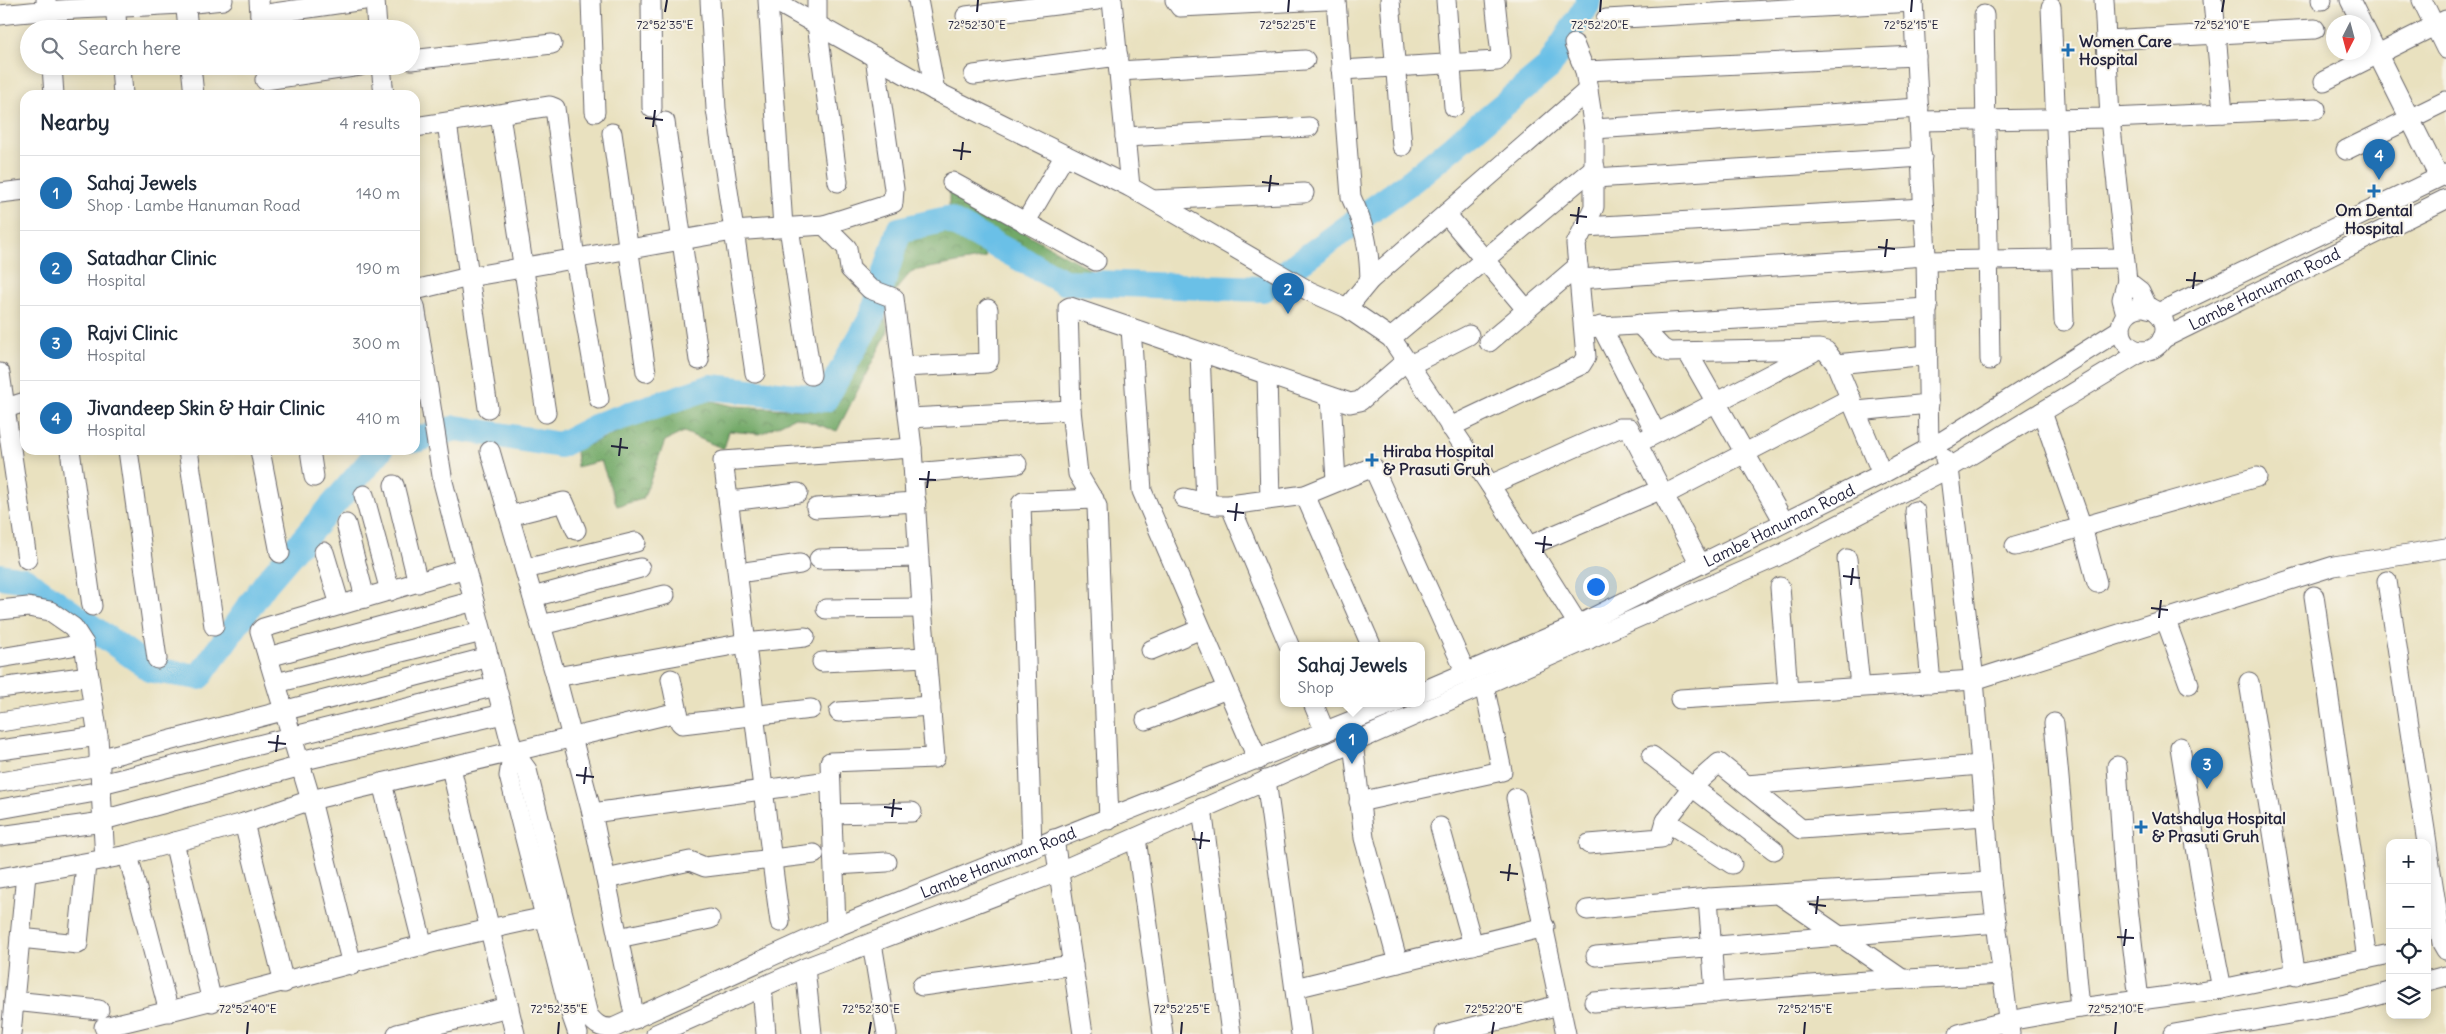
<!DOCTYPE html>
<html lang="en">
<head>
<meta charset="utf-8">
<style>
	:root { --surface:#fff; --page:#f6f6f7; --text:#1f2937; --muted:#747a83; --line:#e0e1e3; --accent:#1f6fb2 }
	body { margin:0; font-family:Delius,sans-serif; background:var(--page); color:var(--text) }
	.controls { position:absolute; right:15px; bottom:15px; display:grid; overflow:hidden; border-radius:10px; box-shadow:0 2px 12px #0003 }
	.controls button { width:45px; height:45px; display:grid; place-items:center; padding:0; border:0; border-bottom:1px solid var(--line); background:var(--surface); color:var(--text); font:25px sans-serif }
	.compass { position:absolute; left:2326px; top:15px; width:45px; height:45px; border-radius:50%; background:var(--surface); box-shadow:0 2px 12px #0003; rotate:186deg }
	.you { position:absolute; left:1595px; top:586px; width:18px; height:18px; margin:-12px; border:4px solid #fff; border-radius:50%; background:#1a73e8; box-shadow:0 0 0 8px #1a73e833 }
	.badge { display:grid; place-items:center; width:32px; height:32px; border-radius:50%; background:var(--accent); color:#fff; font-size:16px; font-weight:700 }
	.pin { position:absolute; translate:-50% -41px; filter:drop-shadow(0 1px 2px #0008) }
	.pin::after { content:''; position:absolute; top:26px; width:18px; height:15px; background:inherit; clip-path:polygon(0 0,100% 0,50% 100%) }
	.popup { position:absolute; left:1280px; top:642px; width:145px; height:65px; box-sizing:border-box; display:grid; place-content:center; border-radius:10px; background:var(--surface); filter:drop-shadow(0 1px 4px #0005); font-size:16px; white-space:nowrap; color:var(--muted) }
	.popup b { font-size:19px; color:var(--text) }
	.popup::after { content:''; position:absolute; left:50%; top:100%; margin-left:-10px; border:10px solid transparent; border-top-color:var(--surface) }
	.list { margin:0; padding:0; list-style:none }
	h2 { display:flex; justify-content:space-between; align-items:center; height:65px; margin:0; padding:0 20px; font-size:21px }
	h2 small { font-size:16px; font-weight:400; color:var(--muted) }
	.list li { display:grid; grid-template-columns:32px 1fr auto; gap:15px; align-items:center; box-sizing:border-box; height:75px; padding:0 20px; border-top:1px solid var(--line) }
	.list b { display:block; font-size:19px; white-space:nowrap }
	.list p { margin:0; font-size:16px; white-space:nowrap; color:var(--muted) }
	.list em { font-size:16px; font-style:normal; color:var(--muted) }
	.icon { flex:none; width:28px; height:28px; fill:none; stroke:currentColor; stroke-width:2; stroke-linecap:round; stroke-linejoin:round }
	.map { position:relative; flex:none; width:2446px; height:1034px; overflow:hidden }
	.search { position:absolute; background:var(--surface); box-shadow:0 2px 12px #0003; left:20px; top:20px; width:400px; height:55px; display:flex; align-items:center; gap:12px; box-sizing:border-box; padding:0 18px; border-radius:28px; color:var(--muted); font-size:19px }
	.panel { position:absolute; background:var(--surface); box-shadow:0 2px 12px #0003; left:20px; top:90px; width:400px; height:365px; border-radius:15px }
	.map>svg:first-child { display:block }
	.forest { fill:url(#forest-crowns); stroke:#4a6651 }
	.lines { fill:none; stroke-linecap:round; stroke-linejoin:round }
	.river { stroke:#6ac0e7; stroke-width:26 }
	.minor-casing { stroke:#686569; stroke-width:21 }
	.minor { stroke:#fff; stroke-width:19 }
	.ticks { fill:none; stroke:#22223b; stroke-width:2 }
	.poi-dot { fill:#1f6fb2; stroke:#f7f3e8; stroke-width:2 }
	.labels { text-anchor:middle; stroke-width:4; stroke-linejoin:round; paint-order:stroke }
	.poi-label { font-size:16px; font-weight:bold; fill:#22223b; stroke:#f7f3e8; text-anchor:start }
	.street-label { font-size:16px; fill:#22223b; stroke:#f7f3e8 }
	.ticks-label { font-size:12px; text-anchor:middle; fill:#22223b; stroke:#f7f3e8; stroke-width:4; stroke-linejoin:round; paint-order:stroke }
</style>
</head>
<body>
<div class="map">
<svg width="2446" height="1034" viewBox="0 0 2446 1034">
	<defs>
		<pattern id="forest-crowns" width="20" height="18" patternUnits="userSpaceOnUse" patternTransform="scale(1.25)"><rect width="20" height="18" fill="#72a967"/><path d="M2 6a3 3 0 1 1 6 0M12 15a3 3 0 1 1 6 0" fill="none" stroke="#5d8956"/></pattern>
	</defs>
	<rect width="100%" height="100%" fill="#f7f3e8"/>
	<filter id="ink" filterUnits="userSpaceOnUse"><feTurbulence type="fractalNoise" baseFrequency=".02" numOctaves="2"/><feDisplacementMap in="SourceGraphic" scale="10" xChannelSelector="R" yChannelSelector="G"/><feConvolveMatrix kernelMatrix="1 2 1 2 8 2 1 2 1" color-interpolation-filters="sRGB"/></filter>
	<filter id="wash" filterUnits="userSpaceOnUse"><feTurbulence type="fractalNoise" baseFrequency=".0096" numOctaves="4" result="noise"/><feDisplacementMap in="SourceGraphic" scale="20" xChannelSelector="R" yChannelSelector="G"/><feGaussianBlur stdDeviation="1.12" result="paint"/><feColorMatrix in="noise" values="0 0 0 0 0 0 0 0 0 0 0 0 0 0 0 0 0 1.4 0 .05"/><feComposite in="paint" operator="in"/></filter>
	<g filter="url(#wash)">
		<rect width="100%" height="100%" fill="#e9e1bf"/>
		<g class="forest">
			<path d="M949,190L1091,270L1082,282L949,217Z"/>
			<path d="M948,229L987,245L985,258L912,271L883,305L888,331L837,431L795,417L760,434L729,431L724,449L684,432L665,441L643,499L617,506L601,461L577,467L576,450L678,406L703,399L733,406L822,411L852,370L874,313L885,271L910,235Z"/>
		</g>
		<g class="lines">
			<g class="river">
				<path d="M415,440L456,428L560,445L601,424L711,387L825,399L872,317L899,230L947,219L1064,282L1263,289L1413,180L1549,67L1587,5L1588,0"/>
				<path d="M0,576L25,580L152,670L199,677L266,583L380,450"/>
			</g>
		</g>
	</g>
	<g filter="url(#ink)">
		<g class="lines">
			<g class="minor-casing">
				<g id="minor">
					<path d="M46,0L48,29"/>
					<path d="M115,0L117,29"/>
					<path d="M185,0L188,29"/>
					<path d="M259,0L261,29"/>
					<path d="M375,0L377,29"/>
					<path d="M591,0L595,112"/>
					<path d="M651,0L652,108"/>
					<path d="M710,0L716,109L755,373"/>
					<path d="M768,0L783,227"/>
					<path d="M773,0L935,91L1130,187L1309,291L1347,308L1391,338L1490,485L1588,640"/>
					<path d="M817,0V24L838,182"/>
					<path d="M918,0L935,91"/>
					<path d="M1112,0L1130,187"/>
					<path d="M1175,0L1180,7L1326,0"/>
					<path d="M1336,0L1351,197C1365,227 1369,246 1370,280"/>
					<path d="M1390,0L1402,146"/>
					<path d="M1446,0L1454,107"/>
					<path d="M1913,0L1926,256L1929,449"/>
					<path d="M2104,0L2110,118L2127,281"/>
					<path d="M2213,0L2223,113"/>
					<path d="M2321,0H2322"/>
					<path d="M2350,0L2361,22"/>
					<path d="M2422,0L2446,49"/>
					<path d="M2051,7L2064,321"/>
					<path d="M0,15C74,6 149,9 223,0"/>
					<path d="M260,15L364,0"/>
					<path d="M1984,15L1990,360"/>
					<path d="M966,16L1097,0"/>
					<path d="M1606,19L1913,2"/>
					<path d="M2364,27L2439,177"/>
					<path d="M2106,40L2315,29"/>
					<path d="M411,60L552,44"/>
					<path d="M52,66L54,95"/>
					<path d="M121,66L123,95"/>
					<path d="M191,66L194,95"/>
					<path d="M381,66L384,95"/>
					<path d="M1341,70L1497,61L1501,56L1495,0"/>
					<path d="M1119,71L1305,60"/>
					<path d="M1585,71L1916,56"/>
					<path d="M974,75L1118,56"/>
					<path d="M265,80L360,66"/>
					<path d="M2324,81L2446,20"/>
					<path d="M500,115L546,413"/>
					<path d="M1920,121L2110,118L2316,109"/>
					<path d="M665,122L699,360"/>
					<path d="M447,123L488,408"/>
					<path d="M415,127L550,106L555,108L575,259L599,399"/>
					<path d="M1594,129L1919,108"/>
					<path d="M612,133L646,372"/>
					<path d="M1125,137L1309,127"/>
					<path d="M2346,150L2446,101"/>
					<path d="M1595,178L1922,157"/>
					<path d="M952,182L1096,261"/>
					<path d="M0,193L25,190"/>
					<path d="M1153,200L1304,193"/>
					<path d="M1446,214L1526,309"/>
					<path d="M1025,223L1065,155"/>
					<path d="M824,225L893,203L894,189L875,57"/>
					<path d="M789,227L811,375"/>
					<path d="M1584,227L1924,208"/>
					<path d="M1927,261L2123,258"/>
					<path d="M1579,279L1926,256"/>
					<path d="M415,290L469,277L733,231L824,225L847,248L850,269L870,289L894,298L912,448L922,608L935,758L830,762L836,927"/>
					<path d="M415,306L443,482L513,751L509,776L567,1002L578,1034"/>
					<circle cx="2143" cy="329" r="22"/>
					<path d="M1347,308L1370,280L1588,90"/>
					<path d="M2158,313L2446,174"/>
					<path d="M2126,314L2122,299L2127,281L2140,291L2148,308"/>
					<path d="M1639,324L1662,348L1669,352L1819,349L1826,351L1836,364L1882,474"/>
					<path d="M1601,326L1656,433"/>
					<path d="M1131,328L1142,491L1258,760"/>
					<path d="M1584,328L1928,308"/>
					<path d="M1391,338L1595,167"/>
					<path id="s1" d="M2162,339L2446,199"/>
					<path d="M1489,342L1578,266"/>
					<path d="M1200,352L1206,503"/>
					<path d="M1688,353L1784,522"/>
					<path d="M1836,364L1928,355"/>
					<path d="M1410,365L1469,335"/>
					<path d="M902,367L987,363L989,360L988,309"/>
					<path d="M0,373L27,559"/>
					<path d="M1267,375L1270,499"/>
					<path d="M1331,397L1336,481"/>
					<path d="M0,410L25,402"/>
					<path d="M1857,411L1929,404"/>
					<path d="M2042,412L2082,527L2097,583"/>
					<path d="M909,418L1071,410"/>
					<path d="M1450,427L1581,365L1586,357L1576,244L1594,207V129L1585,71L1574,44"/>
					<path d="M1638,443L1813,352"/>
					<path d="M70,450L92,606"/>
					<path d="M128,450L157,659"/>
					<path d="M188,450L214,626"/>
					<path d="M260,450L280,553"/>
					<path d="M310,450L314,477"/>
					<path d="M490,451L556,677L592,813L635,1019"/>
					<path d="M1945,459L1949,468L1974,680L1991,882L2010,1034"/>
					<path d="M914,473L1017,464"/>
					<path d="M394,485L418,583"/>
					<path d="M1490,485L1619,428H1629L1700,564"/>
					<path d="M364,495L390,591"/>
					<path d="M1305,495L1371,645"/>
					<path d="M1664,495L1851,398"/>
					<path d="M1184,498L1216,505H1230L1305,495L1373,467L1466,673"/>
					<path d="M730,501L798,493"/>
					<path d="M1230,505L1289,645"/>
					<path d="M816,508L916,502"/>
					<path d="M1915,511L1931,683"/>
					<path d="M509,516L564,502L576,530"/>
					<path d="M346,524L365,598"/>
					<path d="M1529,546L1662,489"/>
					<path d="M2015,546L2257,477"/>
					<path d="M324,552L340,605"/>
					<path d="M819,559L918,557"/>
					<path d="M1847,559L1860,686"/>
					<path d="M525,569L636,542"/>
					<path d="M738,573L800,564"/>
					<path d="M2387,581L2427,843"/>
					<path d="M1780,587L1788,691"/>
					<path d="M2314,596L2367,959"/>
					<path d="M533,597L640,568"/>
					<path d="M826,609L922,608"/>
					<path d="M0,610L28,607L50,611L73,627L84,644L98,736L105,860"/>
					<path d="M2165,618L2189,684"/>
					<path d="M541,625L665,595"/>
					<path d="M1151,650L1201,629"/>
					<path d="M268,657L474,601"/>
					<path d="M0,658L84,644"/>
					<path d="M822,662L926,657"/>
					<path d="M556,677L745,643L805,637"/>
					<path d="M671,679L680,722L682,724L811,709"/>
					<path d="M2249,682L2296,976"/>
					<path d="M276,683L482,632"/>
					<path d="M0,688L89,676"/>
					<path id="s2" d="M1421,692L1580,624L1882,474L1946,439L2121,329"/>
					<path d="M1680,699L1974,680L2334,566L2446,548"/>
					<path d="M1313,703L1325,732"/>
					<path d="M839,712L931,706"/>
					<path d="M1146,720L1227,689"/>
					<path d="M0,722L94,707"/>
					<path d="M2054,723L2080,1008"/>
					<path d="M1353,742L1364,838L1398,963"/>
					<path d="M2180,747L2204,897L2222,989"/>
					<path d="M0,750L98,736"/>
					<path id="s3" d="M513,751L527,770L588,1015C596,1025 600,1028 613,1028L836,927L1396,703"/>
					<path d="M1652,756L1774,850"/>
					<path d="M99,759L489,657"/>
					<path d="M300,761L503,714"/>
					<path d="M2117,766L2124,873L2139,1000"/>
					<path d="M451,768L515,1034"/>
					<path d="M1266,780L1301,1034"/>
					<path d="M0,782L100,766"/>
					<path d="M382,783L423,946"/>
					<path d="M101,784L496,686"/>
					<path d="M1747,785L1980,765"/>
					<path d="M1516,798L1566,1034"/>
					<path d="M1359,802L1502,771L1484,685"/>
					<path d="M1202,808L1231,1034"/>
					<path d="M0,809L101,791"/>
					<path d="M592,813L829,781"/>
					<path d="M831,814L912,812"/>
					<path d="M103,820L301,766"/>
					<path d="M1109,820L1097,506L1078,474L1071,410L1068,308L1070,307L1350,403L1360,401L1406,361"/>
					<path d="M1666,821L1692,787L1719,763L1801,829L1985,816"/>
					<path d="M244,823L284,983"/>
					<path d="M1440,827L1473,945"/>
					<path d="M0,836L103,822"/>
					<path d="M1136,838L1163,1034"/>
					<path d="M1054,839L1083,1034"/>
					<path d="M174,842L212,1002"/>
					<path d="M1589,844L1661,838L1666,821L1732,864"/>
					<path d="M2427,845L2442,943L2446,950"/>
					<path d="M1032,847L1021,504L1023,502L1094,499"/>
					<path d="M128,855L169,1012"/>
					<path d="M835,865L887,862"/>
					<path d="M0,878L128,855L244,823L311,800L678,712"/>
					<path d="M606,879L690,861L705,867L814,854"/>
					<path d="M1780,895L1902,979"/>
					<path d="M1708,898L1715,993"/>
					<path d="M1587,910L1708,898L1991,882"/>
					<path d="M780,922C759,769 744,614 723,461L912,448"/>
					<path d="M20,938L78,944L86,864"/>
					<path d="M618,938L710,919"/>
					<path d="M872,943L887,1034"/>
					<path d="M1596,956L1997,923"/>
					<path d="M352,965L311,800L260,631L263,628L466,568"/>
					<path d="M805,968L812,1034"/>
					<path d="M2427,981L2446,976"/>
					<path d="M922,986L1073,965"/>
					<path d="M762,987L766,1034"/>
					<path d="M1295,988L1545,927"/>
					<path d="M14,1001L99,1010"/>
					<path d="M1594,1002L1850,982L2003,974"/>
					<path d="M104,1027C252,993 397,947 546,917"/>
					<path d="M11,1034L26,874"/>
					<path d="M397,1034L509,1007"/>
					<path d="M656,1034L805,968L1060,871L1776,557L1949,468L2143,351"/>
					<path d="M1445,1034L1559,1005"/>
					<path d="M1959,1034L2008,1021L2080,1008L2222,989L2390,954"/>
					<path d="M2174,1034L2346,1004L2390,992"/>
				</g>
			</g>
			<use href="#minor" class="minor"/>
		</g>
	</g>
	<path class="ticks" d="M665,12L667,0M977,12L978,0M1288,12L1289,0M1600,12L1601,0M1911,12L1912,0M2222,12L2224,0M645,118L663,120M653,127L655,110M953,150L971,152M961,160L963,142M1262,182L1279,184M1269,192L1271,175M1570,215L1587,217M1577,224L1579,207M1878,247L1895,249M1885,257L1887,239M2186,280L2203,281M2193,289L2195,272M611,446L628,448M619,456L621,438M919,479L936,480M927,488L929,471M1227,511L1244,513M1235,521L1237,503M1535,543L1552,545M1543,553L1545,536M1843,576L1860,578M1851,585L1853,568M2151,608L2168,610M2159,618L2161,600M268,742L286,744M276,752L278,735M576,775L594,777M584,784L586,767M884,807L902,809M892,817L894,799M1192,839L1210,841M1200,849L1202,832M1500,872L1518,874M1508,881L1510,864M1809,904L1826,906M1816,914L1818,896M2117,937L2134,938M2124,946L2126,929M247,1034L248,1022M558,1034L559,1022M869,1034L871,1022M1181,1034L1182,1022M1492,1034L1494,1022M1804,1034L1805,1022M2115,1034L2116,1022"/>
	<g class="poi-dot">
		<path d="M2065.5 42.5h5v5h5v5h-5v5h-5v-5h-5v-5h5z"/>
		<path d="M2371.5 183.5h5v5h5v5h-5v5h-5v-5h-5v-5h5z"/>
		<path d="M1369.5 452.5h5v5h5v5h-5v5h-5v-5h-5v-5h5z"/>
		<path d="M2138.5 819.5h5v5h5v5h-5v5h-5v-5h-5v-5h5z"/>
	</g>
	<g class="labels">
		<g class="poi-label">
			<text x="2079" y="47">Women Care<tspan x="2079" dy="18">Hospital</tspan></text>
			<text x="2374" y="216" text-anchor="middle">Om Dental<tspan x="2374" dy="18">Hospital</tspan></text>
			<text x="1383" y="457">Hiraba Hospital<tspan x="1383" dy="18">&amp; Prasuti Gruh</tspan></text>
			<text x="2152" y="824">Vatshalya Hospital<tspan x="2152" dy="18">&amp; Prasuti Gruh</tspan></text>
		</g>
		<g class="street-label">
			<text dy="6" stroke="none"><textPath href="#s1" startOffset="114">Lambe Hanuman Road</textPath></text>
			<text dy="6" stroke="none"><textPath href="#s2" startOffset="395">Lambe Hanuman Road</textPath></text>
			<text dy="6" stroke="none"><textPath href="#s3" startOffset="725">Lambe Hanuman Road</textPath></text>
		</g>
	</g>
	<g class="ticks-label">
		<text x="665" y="29">72°52'35"E</text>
		<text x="977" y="29">72°52'30"E</text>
		<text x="1288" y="29">72°52'25"E</text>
		<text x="1600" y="29">72°52'20"E</text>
		<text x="1911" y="29">72°52'15"E</text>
		<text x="2222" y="29">72°52'10"E</text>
		<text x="248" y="1013">72°52'40"E</text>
		<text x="559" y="1013">72°52'35"E</text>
		<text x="871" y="1013">72°52'30"E</text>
		<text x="1182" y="1013">72°52'25"E</text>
		<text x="1494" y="1013">72°52'20"E</text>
		<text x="1805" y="1013">72°52'15"E</text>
		<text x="2116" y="1013">72°52'10"E</text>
	</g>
</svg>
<div class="controls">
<button>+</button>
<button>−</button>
<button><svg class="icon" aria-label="locate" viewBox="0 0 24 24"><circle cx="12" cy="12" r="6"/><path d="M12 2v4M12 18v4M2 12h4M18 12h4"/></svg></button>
<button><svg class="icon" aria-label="layers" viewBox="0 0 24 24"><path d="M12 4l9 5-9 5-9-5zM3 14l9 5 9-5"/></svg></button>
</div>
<svg class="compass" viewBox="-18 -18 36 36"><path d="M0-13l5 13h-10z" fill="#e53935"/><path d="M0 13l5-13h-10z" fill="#747a83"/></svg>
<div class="you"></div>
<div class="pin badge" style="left:1352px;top:764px">1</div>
<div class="popup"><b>Sahaj Jewels</b>Shop</div>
<div class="pin badge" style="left:1288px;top:314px">2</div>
<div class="pin badge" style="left:2207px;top:789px">3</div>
<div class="pin badge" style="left:2379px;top:180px">4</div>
<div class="search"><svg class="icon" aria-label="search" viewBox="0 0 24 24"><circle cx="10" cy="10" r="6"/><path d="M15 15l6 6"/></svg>Search here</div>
<section class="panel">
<h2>Nearby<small>4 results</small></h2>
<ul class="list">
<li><span class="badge">1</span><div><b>Sahaj Jewels</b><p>Shop · Lambe Hanuman Road</p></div><em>140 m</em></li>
<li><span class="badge">2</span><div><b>Satadhar Clinic</b><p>Hospital</p></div><em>190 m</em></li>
<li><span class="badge">3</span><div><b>Rajvi Clinic</b><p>Hospital</p></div><em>300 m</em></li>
<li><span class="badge">4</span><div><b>Jivandeep Skin &amp; Hair Clinic</b><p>Hospital</p></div><em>410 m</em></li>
</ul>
</section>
</div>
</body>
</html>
